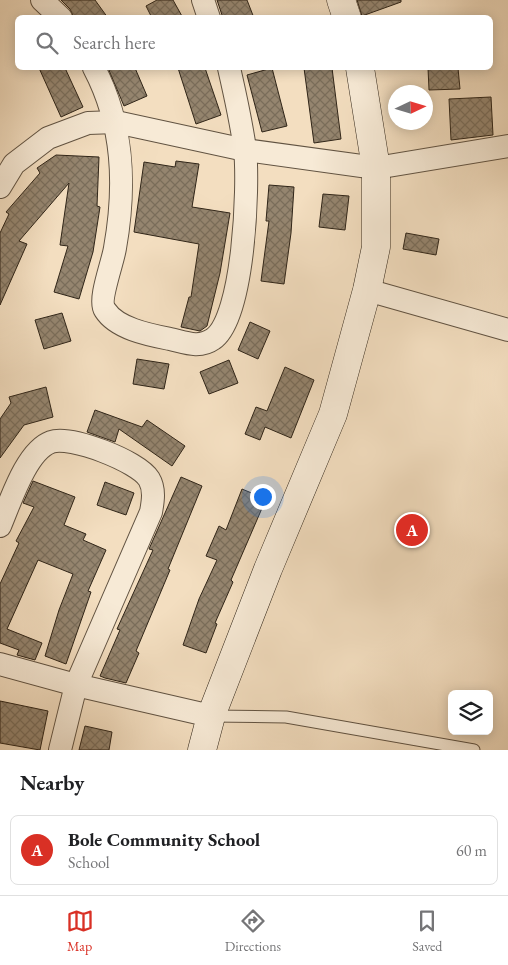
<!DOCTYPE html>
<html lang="en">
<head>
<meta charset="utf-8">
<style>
	:root { --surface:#fff; --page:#f2f2f2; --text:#202124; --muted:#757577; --line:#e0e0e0; --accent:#d93025 }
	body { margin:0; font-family:"EB Garamond",serif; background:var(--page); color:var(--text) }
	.controls { position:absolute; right:15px; bottom:15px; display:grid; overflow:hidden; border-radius:8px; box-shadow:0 2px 12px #0003 }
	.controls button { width:45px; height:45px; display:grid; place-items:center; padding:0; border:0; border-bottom:1px solid var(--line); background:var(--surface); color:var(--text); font:25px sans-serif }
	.compass { position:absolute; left:388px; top:85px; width:45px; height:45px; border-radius:50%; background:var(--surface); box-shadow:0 2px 12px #0003; rotate:86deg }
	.you { position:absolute; left:262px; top:496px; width:18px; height:18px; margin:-12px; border:4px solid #fff; border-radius:50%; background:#1a73e8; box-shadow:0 0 0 8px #1a73e833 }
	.badge { display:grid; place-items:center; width:32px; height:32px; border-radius:50%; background:var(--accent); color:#fff; font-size:16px; font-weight:700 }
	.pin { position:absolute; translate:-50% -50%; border:2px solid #fff; box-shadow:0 1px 5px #0006 }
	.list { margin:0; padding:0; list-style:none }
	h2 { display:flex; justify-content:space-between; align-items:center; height:65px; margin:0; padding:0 20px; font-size:21px }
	h2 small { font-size:16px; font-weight:400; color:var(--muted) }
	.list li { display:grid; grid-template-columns:32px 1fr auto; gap:15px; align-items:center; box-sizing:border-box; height:70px; margin:0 10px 10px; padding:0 10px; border:1px solid var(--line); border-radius:8px }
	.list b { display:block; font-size:19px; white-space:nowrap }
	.list p { margin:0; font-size:16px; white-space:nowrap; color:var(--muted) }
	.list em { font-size:16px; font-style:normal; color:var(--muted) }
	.icon { flex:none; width:28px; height:28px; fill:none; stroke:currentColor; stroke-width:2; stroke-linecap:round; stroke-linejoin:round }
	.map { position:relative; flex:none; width:508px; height:750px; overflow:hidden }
	.search { position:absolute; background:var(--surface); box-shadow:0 2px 12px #0003; left:15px; right:15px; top:15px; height:55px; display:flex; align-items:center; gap:12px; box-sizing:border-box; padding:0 18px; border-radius:8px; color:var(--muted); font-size:19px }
	.sheet { height:145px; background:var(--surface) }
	nav { display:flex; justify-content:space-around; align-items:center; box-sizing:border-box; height:70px; border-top:1px solid var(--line); background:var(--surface); font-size:14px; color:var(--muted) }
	nav a { display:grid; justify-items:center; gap:2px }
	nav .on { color:var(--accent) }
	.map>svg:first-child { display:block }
	.building { fill:url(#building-cross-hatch); stroke:#302518 }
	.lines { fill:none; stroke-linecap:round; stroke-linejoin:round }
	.lane-casing { stroke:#615342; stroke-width:13 }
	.street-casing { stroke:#615342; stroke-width:24 }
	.secondary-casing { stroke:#302518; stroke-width:29 }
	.lane { stroke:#f7ead6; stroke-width:11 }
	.street { stroke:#f7ead6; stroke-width:22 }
	.secondary { stroke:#f7ead6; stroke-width:28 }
</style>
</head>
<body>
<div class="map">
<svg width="508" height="750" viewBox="0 0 508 750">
	<defs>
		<pattern id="building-cross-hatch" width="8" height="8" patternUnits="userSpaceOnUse" patternTransform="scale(1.25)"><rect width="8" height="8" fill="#95856f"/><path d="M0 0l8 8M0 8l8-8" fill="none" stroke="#7a6d5a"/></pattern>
	</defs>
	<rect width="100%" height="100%" fill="#f3dec0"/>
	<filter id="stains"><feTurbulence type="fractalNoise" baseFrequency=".004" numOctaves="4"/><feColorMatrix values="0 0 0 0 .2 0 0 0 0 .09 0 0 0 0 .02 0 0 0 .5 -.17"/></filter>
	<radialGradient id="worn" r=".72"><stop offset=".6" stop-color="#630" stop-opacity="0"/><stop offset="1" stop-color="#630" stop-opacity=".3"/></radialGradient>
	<g class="building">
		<path d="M61,0H95L108,18H74L70,9Z"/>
		<path d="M157,0H173L183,18H152L146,6Z"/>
		<path d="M217,0H247L254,18H223Z"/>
		<path d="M357,0H401V2L362,16Z"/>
		<path d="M39,68H65L83,107L61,117Z"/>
		<path d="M108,68H135L147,96L124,106Z"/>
		<path d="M178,68H205L221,115L196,124Z"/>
		<path d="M272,68L287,126L262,132L247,75Z"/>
		<path d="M304,68H332L341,139L314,143Z"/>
		<path d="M428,68H458L460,89L429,90Z"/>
		<path d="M491,97L493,135L451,140L449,99Z"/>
		<path d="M56,155L99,157L97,206L100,207L93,252L79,299L54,292L68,246L60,245L69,183L19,241L27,244L0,305V233L9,214L6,212L40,173L37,168Z"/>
		<path d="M176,161L199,164L192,207L230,213L220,273L207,326L200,331L181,327L189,297H191L199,244L134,232L144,162L175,167Z"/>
		<path d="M269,185L294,187L291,233L284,284L261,281L269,221H266Z"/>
		<path d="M323,194L349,196L345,230L319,227Z"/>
		<path d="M406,233L439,239L436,255L403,249Z"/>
		<path d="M62,313L71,341L44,349L35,320Z"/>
		<path d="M250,322L270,331L258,359L238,350Z"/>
		<path d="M137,359L169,364L164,389L133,384Z"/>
		<path d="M229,360L238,383L209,394L200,372Z"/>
		<path d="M285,367L314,380L291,438L265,427L260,440L245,434L256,407L267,411Z"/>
		<path d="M46,387L53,417L24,425L0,458V419L11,403L9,397Z"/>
		<path d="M95,410L142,427L147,420L185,446L172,466L119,429L115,442L87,432Z"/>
		<path d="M181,477L202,486L168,569L170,570L136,651L139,653L126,683L105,678L100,676L120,630L117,629L153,550L149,549Z"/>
		<path d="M33,481L75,497L64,525L86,534L83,540L106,550L88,591L91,592L66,664L45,656L59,610L73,574L38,560L7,629L42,643L35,660L17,655L19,650L0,643V584L19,543L16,541L34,507L23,503Z"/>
		<path d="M105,482L134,493L126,515L97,505Z"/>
		<path d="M242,489L266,499L231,580L233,582L215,623L217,624L206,653L183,645L199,599L217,560L206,556L219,526L226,530Z"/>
		<path d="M0,701L48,711L40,750L0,743Z"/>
		<path d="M85,726L112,732L109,750H79Z"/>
	</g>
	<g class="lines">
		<g class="lane-casing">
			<path id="lane" d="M211,716L286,717L474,750"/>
		</g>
		<g class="street-casing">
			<g id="street">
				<path d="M42,0L61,18"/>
				<path d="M203,0L209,18"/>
				<path d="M94,68C124,125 126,186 115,248C113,262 98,300 105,310C117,329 150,335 170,339C184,342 199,349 213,339C244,318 249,186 245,149C241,122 235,94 229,68"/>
				<path d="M0,187L14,164L48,138L88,123L116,122L245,150L376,168L508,146"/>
				<path d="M367,290L508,330"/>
				<path d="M0,526C10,503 26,451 51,442C70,435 138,461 149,479C155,489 153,501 151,512L76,685L60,750"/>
				<path d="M0,664L76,685L211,716"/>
			</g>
		</g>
		<g class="secondary-casing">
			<g id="secondary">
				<path d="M341,0L347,18"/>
				<path d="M202,750L211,716L268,569L333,414L367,290L376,247V168L360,68"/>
			</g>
		</g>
		<use href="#lane" class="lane"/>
		<use href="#street" class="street"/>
		<use href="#secondary" class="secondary"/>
	</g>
	<rect width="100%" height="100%" filter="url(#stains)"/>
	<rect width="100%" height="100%" fill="url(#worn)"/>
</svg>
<div class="controls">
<button><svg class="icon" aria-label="layers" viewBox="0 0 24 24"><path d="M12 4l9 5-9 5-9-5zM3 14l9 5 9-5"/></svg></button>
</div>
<svg class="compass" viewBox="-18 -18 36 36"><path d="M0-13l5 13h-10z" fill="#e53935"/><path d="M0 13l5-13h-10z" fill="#757577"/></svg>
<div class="you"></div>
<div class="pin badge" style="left:412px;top:530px">A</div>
<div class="search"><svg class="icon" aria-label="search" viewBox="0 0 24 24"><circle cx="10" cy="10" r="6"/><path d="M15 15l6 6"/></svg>Search here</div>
</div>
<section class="sheet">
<h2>Nearby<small></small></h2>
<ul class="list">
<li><span class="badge">A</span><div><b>Bole Community School</b><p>School</p></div><em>60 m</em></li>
</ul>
</section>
<nav>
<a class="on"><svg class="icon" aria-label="map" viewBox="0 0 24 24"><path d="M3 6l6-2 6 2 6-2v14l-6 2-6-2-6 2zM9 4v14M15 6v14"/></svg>Map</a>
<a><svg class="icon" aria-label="directions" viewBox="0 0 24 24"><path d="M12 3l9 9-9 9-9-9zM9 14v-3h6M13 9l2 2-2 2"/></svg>Directions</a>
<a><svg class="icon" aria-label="saved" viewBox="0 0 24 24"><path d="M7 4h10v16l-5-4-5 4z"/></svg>Saved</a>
</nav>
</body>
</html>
